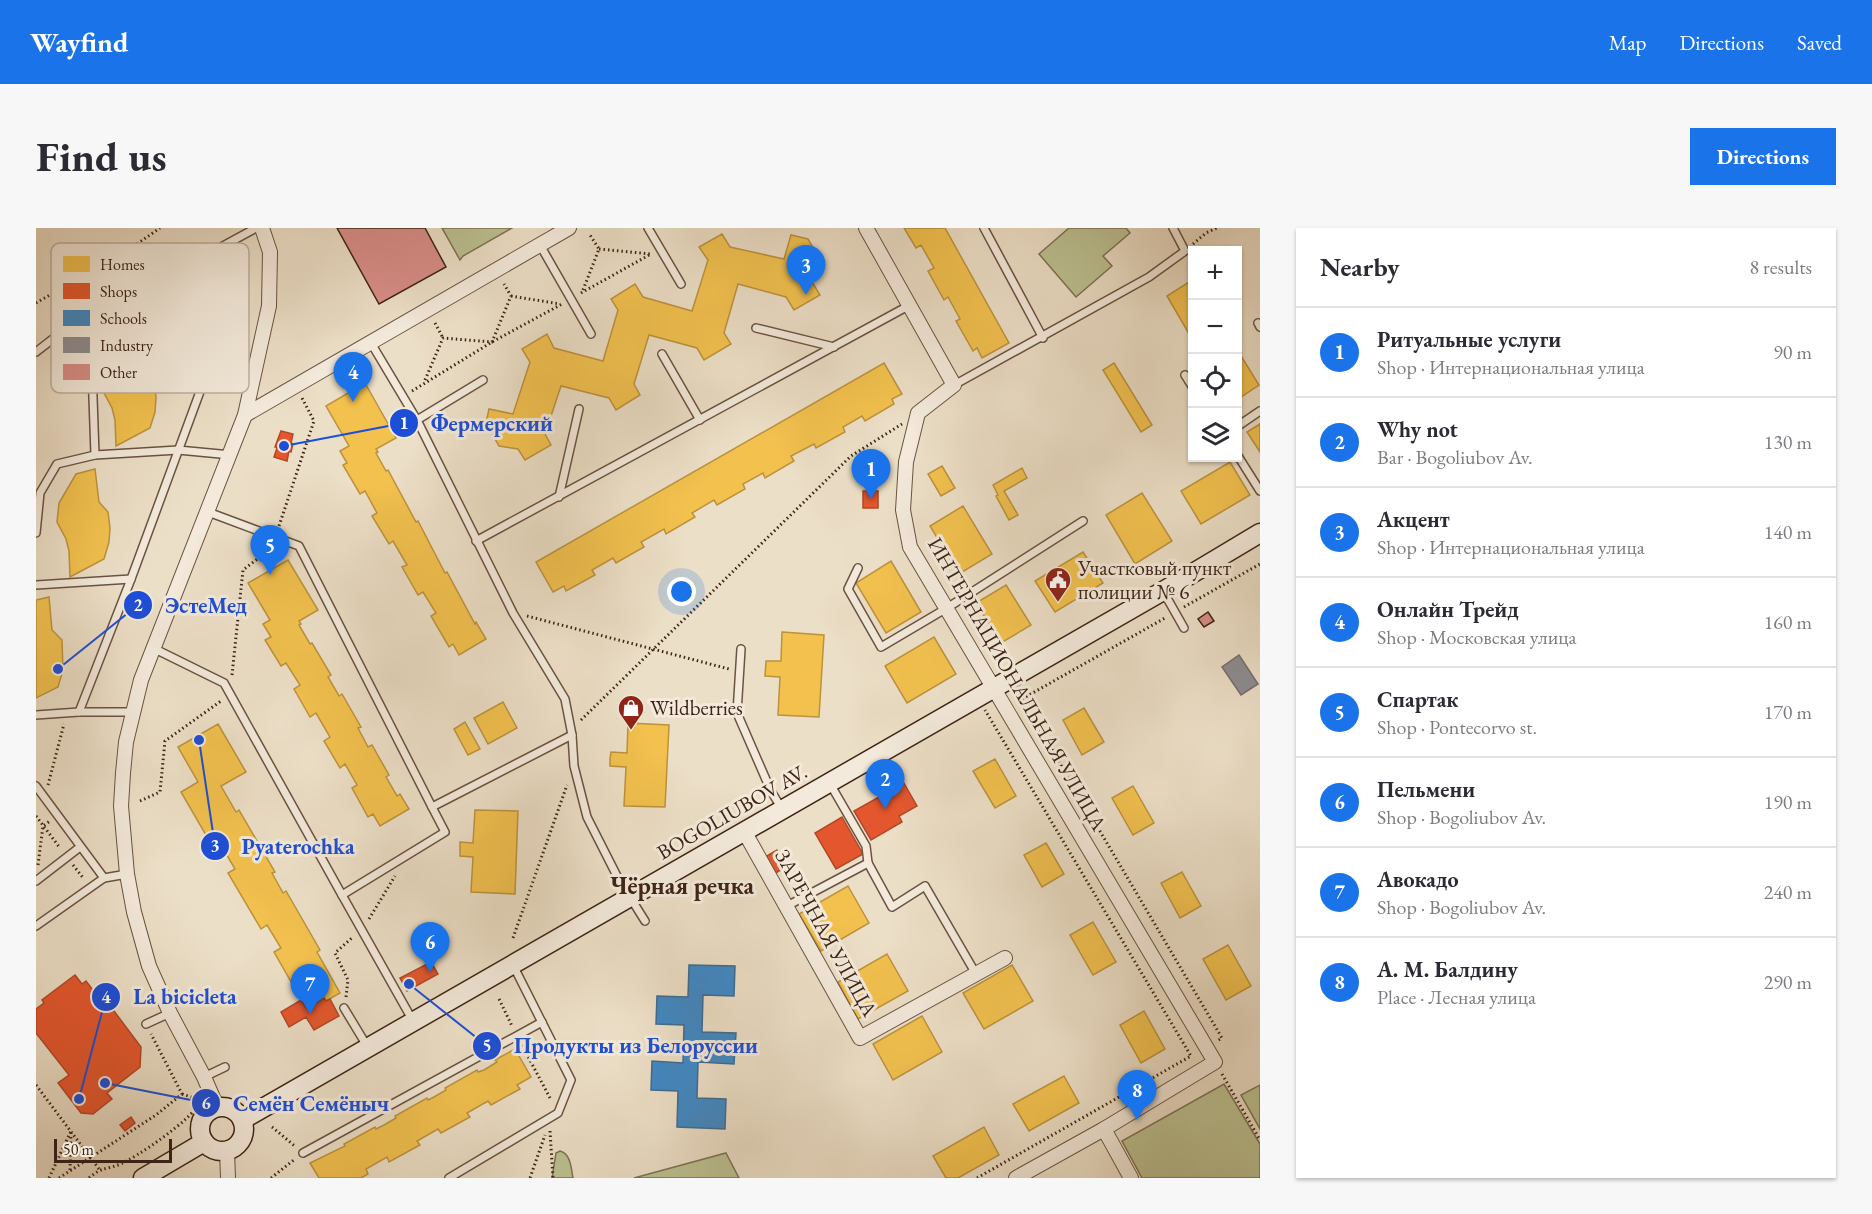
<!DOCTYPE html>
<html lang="en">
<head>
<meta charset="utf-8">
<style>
	:root { --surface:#fff; --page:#f7f7f7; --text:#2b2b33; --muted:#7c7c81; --line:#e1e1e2; --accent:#1a73e8 }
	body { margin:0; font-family:"EB Garamond",serif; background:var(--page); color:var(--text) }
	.controls { position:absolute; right:18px; top:18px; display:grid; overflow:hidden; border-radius:0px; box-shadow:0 2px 4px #0004 }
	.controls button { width:54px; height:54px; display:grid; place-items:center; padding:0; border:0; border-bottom:2px solid var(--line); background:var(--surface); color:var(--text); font:30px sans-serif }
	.scale { position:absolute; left:18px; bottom:15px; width:118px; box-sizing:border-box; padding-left:6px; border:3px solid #3e2416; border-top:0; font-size:16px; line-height:21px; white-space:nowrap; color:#3e2416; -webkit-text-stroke:4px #f3eadb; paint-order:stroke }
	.you { position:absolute; left:646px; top:364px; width:21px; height:21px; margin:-15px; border:4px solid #fff; border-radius:50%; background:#1a73e8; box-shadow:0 0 0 9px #1a73e833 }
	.badge { display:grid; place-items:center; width:39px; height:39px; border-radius:50%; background:var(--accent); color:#fff; font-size:20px; font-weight:700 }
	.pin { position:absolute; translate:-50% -50px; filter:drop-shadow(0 2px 3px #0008) }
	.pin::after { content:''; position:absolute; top:32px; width:21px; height:18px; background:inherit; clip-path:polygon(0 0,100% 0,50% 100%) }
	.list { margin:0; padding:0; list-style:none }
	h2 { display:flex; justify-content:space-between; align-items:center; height:78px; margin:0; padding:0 24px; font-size:26px }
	h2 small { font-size:20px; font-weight:400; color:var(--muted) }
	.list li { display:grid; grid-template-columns:39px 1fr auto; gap:18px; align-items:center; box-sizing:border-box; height:90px; padding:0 24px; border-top:2px solid var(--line) }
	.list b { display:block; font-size:22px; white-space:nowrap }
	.list p { margin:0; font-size:20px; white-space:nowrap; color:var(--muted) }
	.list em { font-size:20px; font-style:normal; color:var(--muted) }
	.icon { flex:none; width:33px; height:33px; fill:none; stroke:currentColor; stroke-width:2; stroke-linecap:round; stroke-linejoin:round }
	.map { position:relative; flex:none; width:1224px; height:950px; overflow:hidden; border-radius:0px }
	header { display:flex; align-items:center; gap:36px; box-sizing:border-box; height:84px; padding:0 30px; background:var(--accent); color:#fff }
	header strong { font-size:28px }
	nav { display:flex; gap:33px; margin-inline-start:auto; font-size:21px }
	.intro { display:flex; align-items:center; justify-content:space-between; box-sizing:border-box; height:144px; padding:0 36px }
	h1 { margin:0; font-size:42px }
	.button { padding:15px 27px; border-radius:0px; background:var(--accent); color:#fff; font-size:21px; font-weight:700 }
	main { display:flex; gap:36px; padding:0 36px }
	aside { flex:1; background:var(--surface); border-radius:0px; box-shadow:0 2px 4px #0004 }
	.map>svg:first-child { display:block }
	.green { fill:#bcc192; stroke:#7d7254; stroke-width:1.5 }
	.homes { fill:#f2c14e; stroke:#bc923d; stroke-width:1.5 }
	.shops { fill:#e4572e; stroke:#b24827; stroke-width:1.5 }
	.schools { fill:#3f88c5; stroke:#3f6a90; stroke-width:1.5 }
	.industry { fill:#8d8d92; stroke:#756e6d; stroke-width:1.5 }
	.building { fill:#d88d87; stroke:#3e2416; stroke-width:1.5 }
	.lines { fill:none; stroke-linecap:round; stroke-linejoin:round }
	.service-casing { stroke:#6a5342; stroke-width:10 }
	.minor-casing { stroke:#6a5342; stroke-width:16 }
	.secondary-casing { stroke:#3e2416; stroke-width:21 }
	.path { stroke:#3e2416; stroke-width:3; stroke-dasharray:1.5 3; stroke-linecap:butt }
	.service { stroke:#f3eadb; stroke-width:7 }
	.minor { stroke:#f3eadb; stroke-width:14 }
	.secondary { stroke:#f3eadb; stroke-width:18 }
	.labels { text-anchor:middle; stroke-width:6; stroke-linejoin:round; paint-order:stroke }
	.poi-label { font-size:21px; fill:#3e2416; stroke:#f3eadb; text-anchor:start }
	.street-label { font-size:21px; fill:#3e2416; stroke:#f3eadb }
	.quarter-label { font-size:24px; font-weight:bold; fill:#3e2416; stroke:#f3eadb }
	.key { fill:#f3eadb; stroke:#bdafa0; stroke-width:1.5 }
	.key-label { font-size:16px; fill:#3e2416 }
	.leader { fill:none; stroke:#1d4ed8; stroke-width:2 }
	.callout-dot { fill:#1d4ed8; stroke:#f3eadb; stroke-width:2 }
	.mark-label { font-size:18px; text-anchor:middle; font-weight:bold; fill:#fff }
	.callout-label { font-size:22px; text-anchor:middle; font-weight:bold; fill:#1d4ed8; stroke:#f3eadb; stroke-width:6; stroke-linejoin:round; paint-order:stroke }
</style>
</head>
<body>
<header>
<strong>Wayfind</strong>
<nav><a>Map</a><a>Directions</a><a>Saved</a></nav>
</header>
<div class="intro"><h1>Find us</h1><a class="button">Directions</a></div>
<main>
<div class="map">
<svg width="1224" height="950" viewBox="0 0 1224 950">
	<rect width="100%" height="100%" fill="#ecdfc7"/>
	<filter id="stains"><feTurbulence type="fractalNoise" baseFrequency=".00333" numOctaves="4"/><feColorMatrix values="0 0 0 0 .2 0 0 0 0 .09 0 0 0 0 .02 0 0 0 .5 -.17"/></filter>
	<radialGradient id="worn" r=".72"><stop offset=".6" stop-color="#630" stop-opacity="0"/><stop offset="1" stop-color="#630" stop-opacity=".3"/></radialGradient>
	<g class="green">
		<path d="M406,0H476L427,28L424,32Z"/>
		<path d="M1033,0H1090L1094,5L1067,28L1076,38L1040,69L1003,26Z"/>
		<path d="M1188,856L1224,916V950H1106L1086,913Z"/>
		<path d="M1224,857V901L1205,867Z"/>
		<path d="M524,923C535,926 535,940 537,950H516L520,925Z"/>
		<path d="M690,925L703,950H598Z"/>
	</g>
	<g class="homes">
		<path d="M868,0H909L973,115L946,130L941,120L937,123L920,93L924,91L912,69L908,72L892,43L898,40L885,17L880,20Z"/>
		<path d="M686,6L694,19L748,31L755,7L772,11L783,30L776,54L784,67L758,82L750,69L702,56L688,105L695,116L668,132L661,120L613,107L598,156L604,167L580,182L573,170L525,158L509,206L515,217L489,232L482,221L463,218L450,195L453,181L477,186L494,134L486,121L511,106L518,120L567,133L582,82L575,71L599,56L607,69L656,83L672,32L663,19Z"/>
		<path d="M1156,52V111L1131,68Z"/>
		<path d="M106,110L109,143L118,153L120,169L119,184L114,200L80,218L79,192L76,180L67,163L69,144L86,115Z"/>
		<path d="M1202,123L1223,157L1202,171Z"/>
		<path d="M848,135L866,166L856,171L858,176L829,193L826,188L807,199L809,204L780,220L778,216L755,228L758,233L729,250L727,245L707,256L709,261L681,277L678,272L656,285L659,289L630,306L628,301L605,314L608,319L580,335L577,330L556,342L559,347L530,363L528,358L517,364L500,334Z"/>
		<path d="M1078,135L1116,197L1105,204L1067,142Z"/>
		<path d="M329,155L360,210L340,221L342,224L340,225L350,243L352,242L380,294L382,293L409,345L411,344L439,396L440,394L450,411L423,427L417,416L413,419L395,388L400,385L387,364L382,367L366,339L371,337L357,313L353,316L336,288L341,285L329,263L324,266L307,237L311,235L304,223L313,218L290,178Z"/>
		<path d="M1224,196V224L1211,204Z"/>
		<path d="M1194,234L1214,267L1165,296L1145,263Z"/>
		<path d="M906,238L919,260L905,268L892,246Z"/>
		<path d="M986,240L991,250L968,263L982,287L973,292L960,268L962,267L957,257Z"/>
		<path d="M59,241L63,274L72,284L74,300L73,314L68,331L34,349L33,323L30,311L21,294L23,275L40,246Z"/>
		<path d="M1106,265L1136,313L1099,336L1070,287Z"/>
		<path d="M927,278L956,326L923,346L894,298Z"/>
		<path d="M1047,324L1067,355L1019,384L999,353Z"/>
		<path d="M252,332L282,382L263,393L265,396L263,397L274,416L276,415L295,447L292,449L303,468L306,466L325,499L322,500L332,519L336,517L353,547L350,549L361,568L364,566L373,581L344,598L337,586L332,589L316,560L321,557L309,536L304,540L288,513L294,509L280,485L274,489L258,461L264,457L250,435L245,438L229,412L235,409L227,396L234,392L212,355Z"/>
		<path d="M855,333L885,384L850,405L820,355Z"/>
		<path d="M970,357L995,397L965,415L940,375Z"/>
		<path d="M13,369L16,402L26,412L27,442L22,459L0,470V372Z"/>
		<path d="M746,404L788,407L783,489L742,487L744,449L729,448L730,433H745Z"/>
		<path d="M898,409L920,446L871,475L849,438Z"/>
		<path d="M467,474L481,500L452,516L438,490Z"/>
		<path d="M1048,480L1068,514L1046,527L1027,492Z"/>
		<path d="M429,494L444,521L432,527L418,501Z"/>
		<path d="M592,495L633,497L629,579L588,578L590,539L574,538V531L575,524L591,525Z"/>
		<path d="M182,496L210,544L185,558L200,584L203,582L239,644L236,645L247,665L250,663L284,722L281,724L304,765L290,773L288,770L270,780L238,724L245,720L231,697L225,701L192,645L199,641L185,617L178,621L145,564L162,554L142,519Z"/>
		<path d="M959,531L980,568L959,580L937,543Z"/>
		<path d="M1097,558L1118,595L1097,607L1076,570Z"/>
		<path d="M439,582L482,583L479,666L435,664L437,629L424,628V614L437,615Z"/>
		<path d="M1010,615L1028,646L1006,659L988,627Z"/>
		<path d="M1146,644L1165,678L1144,690L1125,655Z"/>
		<path d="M812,658L833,695L785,723L763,686Z"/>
		<path d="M1057,694L1080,734L1057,747L1034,707Z"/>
		<path d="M1192,717L1215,758L1190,772L1167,731Z"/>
		<path d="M851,726L872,763L822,791L802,754Z"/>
		<path d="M976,737L997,773L948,801L927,765Z"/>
		<path d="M1108,783L1129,821L1105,835L1084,797Z"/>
		<path d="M886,788L906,824L857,852L837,816Z"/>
		<path d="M479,821L495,849L481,857L484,861L455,877L452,873L431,885L434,889L405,905L402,901L381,913L384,917L353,934L351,929L330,941L332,946L325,950H283L274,935L309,918L308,916L339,899L340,901L348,897L360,890L359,888L391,870L392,872L398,869L410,862L409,860L441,842L442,844L448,842L461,834L459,832Z"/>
		<path d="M1028,848L1043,875L993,903L977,876Z"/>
		<path d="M948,899L963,927L922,950H910L897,928Z"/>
	</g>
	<g class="shops">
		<path d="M245,203L257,206L255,215L257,216L255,224L253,223L251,233L238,229L241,220L239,219Z"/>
		<rect x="827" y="263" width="15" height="17"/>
		<path d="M865,550L881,578L863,588L866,594L835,612L818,583L852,564L849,559Z"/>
		<path d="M806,589L827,626L800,641L779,605Z"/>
		<path d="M741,622L750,639L738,646L729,629Z"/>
		<path d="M395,734L402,746L371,763L364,750Z"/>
		<path d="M39,747L46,756L50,753L60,766L63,763L105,819L104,839L71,865L76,871L57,886L45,885L22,855L33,847L0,805V781L8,775L6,772Z"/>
		<path d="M288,770L290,773L294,771L303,788L278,802L270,789L253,799L245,784L265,772L270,780Z"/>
		<path d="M95,889L99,895L89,903L84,897Z"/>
	</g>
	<path class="schools" d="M653,737L699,738L698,768L667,767L666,804L700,805L698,836L662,834L661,870L690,871L689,901L641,899L642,863L615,862L616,833L647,835L648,797L620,796L621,768L652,769Z"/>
	<path class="industry" d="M1203,427L1222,456L1205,467L1186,439Z"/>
	<g class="building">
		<path d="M301,0H389L410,39L343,76Z"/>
		<path d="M1172,384L1178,393L1168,399L1162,391Z"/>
	</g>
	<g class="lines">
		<g class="service-casing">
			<g id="service">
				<path d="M612,0L645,56"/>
				<path d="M948,0L1007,110"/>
				<path d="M504,17L555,106"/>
				<path d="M1222,95L1224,99"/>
				<path d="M720,100L798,119"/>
				<path d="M335,115L381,192L477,385L529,471L536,507L538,538L551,589L582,650L609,693"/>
				<path d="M0,124L18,110L220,0"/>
				<path d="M626,126L664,192"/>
				<path d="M1149,147L1156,158"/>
				<path d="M918,157L1113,49L1149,23L1137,0"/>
				<path d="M381,192L447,152"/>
				<path d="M1202,198L1224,183"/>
				<path d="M59,227L142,222L195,227"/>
				<path d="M1202,228L1224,263"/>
				<path d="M523,269L543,181"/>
				<path d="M172,284L263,318L396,579"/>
				<path d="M0,305L4,265L21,236L59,227L56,141L84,103L114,98L190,93L95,351L43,484"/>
				<path d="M440,313L874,77"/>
				<path d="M822,340L812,361L845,419L911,380L1047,293"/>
				<path d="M0,357L95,351"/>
				<path d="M1127,363L1148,400"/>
				<path d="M117,420L188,455L306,667L409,604L396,579L536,507"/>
				<path d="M705,421L701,485L735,563L746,581"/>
				<path d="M0,487L43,484H96"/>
				<path d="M793,554L830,618L832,635"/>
				<path d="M0,558L68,650"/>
				<path d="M0,653L44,619"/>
				<path d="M306,667L377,793"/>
				<path d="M751,678L832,635L856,679L889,658L940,746"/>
				<path d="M0,698L68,650L91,646"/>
				<path d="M308,780L331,818"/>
				<path d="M110,796L134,785"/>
				<path d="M168,849L189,839"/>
				<path d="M267,925L506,794"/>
				<path d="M413,950L522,885L535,852L477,737"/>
			</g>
		</g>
		<g class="minor-casing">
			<g id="minor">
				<path d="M830,0L918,157L882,185L870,234L867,282L874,319L1179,834L1068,901L980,950"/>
				<path d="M209,187L533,0"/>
				<path d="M708,603L824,810L969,730"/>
				<path d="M181,879L168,849L134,785L113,738L98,684L91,646L85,578L87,545L90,514L105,452L209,187L233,78L234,24L226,0"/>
				<path d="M1068,901L1095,950"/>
				<path d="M191,922L192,950"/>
			</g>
		</g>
		<g class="secondary-casing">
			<g id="secondary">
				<circle cx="186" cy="901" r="22"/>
				<path d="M206,892L1127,363L1224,305"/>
				<path d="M107,950L168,914"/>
			</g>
		</g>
		<g class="path">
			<path d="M1157,16L1170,5L1181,0"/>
			<path d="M563,21L615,26"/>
			<path d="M547,62L563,21L554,7"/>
			<path d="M545,65L615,26"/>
			<path d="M475,68L524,76"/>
			<path d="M0,75L98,18L124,0"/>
			<path d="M399,95L407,110"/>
			<path d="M389,152L407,110L456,114L475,68L468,56"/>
			<path d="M376,163L456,114L526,76"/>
			<path d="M243,298L278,193L266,170"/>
			<path d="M1148,379L1224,336"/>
			<path d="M491,388L693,441"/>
			<path d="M196,447L207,342L237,319"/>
			<path d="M986,471L1186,810L1181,813"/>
			<path d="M986,471L1129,390"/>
			<path d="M545,492L815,228L866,196"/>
			<path d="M12,557L28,496"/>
			<path d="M104,573L124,564L129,513L185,473"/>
			<path d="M0,588L24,620"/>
			<path d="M2,637L7,598L14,593"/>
			<path d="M37,637L48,651"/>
			<path d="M333,691L359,648"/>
			<path d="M477,710L531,557"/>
			<path d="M310,769L312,752L299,725L317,709"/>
			<path d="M463,771L476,798"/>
			<path d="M486,817L515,872"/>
			<path d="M1186,846L1224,912"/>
			<path d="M0,857L63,941"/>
			<path d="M146,866L161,871"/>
			<path d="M236,899L260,919"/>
			<path d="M514,903L517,950"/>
			<path d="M34,942L35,905"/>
			<path d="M13,950L35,903"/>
			<path d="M23,950L120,887L146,866L115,806"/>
			<path d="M53,950C66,939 68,942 82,937C99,931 158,890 163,875"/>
			<path d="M235,950L259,931"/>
			<path d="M494,950L509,907"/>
			<path d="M941,950L1155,828L949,482"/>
		</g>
		<use href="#service" class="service"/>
		<use href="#minor" class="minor"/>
		<use href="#secondary" class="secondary"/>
	</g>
	<defs>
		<g id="civic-pin" transform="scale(1.35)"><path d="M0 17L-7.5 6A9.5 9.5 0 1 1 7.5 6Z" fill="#8f2418" stroke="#f3eadb"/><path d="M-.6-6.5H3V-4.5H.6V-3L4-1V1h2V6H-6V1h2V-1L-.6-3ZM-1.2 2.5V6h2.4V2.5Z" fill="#fff"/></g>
		<g id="shop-pin" transform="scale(1.35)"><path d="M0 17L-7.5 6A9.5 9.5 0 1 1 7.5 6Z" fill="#8f2418" stroke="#f3eadb"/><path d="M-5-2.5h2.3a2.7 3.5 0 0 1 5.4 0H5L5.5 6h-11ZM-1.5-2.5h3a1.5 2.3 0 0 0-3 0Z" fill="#fff"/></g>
	</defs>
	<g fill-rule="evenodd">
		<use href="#civic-pin" x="1022" y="352"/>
		<use href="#shop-pin" x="595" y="480"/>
	</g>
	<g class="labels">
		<g class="poi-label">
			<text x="1042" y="347">Участковый пункт<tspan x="1042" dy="24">полиции № 6</tspan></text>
			<text x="614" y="487">Wildberries</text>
		</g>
		<g class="street-label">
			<text transform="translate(981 456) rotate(60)" y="7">ИНТЕРНАЦИОНАЛЬНАЯ УЛИЦА</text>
			<text transform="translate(696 584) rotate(-30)" y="7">BOGOLIUBOV AV.</text>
			<text transform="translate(790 705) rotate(61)" y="7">ЗАРЕЧНАЯ УЛИЦА</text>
		</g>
		<g class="quarter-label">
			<text x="646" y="666">Чёрная речка</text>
		</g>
	</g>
	<rect x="15" y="15" width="198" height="150" rx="9" class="key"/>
	<rect x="27" y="28" width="27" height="16" fill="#f2c14e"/>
	<rect x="27" y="55" width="27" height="16" fill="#e4572e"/>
	<rect x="27" y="82" width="27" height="16" fill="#3f88c5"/>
	<rect x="27" y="109" width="27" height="16" fill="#8d8d92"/>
	<rect x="27" y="136" width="27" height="16" fill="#d88d87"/>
	<g class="key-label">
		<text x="64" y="42">Homes</text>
		<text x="64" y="69">Shops</text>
		<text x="64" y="96">Schools</text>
		<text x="64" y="123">Industry</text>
		<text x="64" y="150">Other</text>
	</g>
	<path class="leader" d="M248 218L368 195M22 441L102 377M163 512L179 618M43 871L70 769M373 756L451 818M69 855L170 875"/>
	<g class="callout-dot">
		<circle cx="248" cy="218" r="6"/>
		<circle cx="22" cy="441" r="6"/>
		<circle cx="163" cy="512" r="6"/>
		<circle cx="43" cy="871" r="6"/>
		<circle cx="373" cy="756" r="6"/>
		<circle cx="69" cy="855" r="6"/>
		<circle cx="368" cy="195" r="15"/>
		<circle cx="102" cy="377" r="15"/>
		<circle cx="179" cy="618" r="15"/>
		<circle cx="70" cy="769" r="15"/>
		<circle cx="451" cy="818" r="15"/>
		<circle cx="170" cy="875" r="15"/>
	</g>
	<g class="mark-label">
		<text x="368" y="201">1</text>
		<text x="102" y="383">2</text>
		<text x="179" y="624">3</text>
		<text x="70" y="775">4</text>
		<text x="451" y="824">5</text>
		<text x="170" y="881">6</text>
	</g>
	<g class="callout-label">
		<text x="456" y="203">Фермерский</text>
		<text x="170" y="385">ЭстеМед</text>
		<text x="262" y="626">Pyaterochka</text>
		<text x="149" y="776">La bicicleta</text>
		<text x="600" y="825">Продукты из Белоруссии</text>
		<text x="275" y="883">Семён Семёныч</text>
	</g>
	<rect width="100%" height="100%" filter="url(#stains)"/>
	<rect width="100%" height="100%" fill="url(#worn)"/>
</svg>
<div class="controls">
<button>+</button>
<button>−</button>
<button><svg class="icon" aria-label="locate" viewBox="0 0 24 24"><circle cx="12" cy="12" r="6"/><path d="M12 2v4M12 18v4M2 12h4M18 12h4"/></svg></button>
<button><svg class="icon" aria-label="layers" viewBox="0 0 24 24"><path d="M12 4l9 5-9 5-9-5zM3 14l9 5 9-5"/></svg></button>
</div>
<div class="scale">50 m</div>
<div class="you"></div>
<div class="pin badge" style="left:835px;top:271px">1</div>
<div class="pin badge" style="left:849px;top:581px">2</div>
<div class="pin badge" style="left:770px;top:67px">3</div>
<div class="pin badge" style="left:317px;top:174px">4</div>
<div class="pin badge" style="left:234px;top:347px">5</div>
<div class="pin badge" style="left:394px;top:744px">6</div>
<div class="pin badge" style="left:274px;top:786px">7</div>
<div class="pin badge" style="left:1101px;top:892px">8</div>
</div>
<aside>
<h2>Nearby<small>8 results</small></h2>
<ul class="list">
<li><span class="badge">1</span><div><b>Ритуальные услуги</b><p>Shop · Интернациональная улица</p></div><em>90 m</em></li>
<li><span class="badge">2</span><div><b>Why not</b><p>Bar · Bogoliubov Av.</p></div><em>130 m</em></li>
<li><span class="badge">3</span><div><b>Акцент</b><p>Shop · Интернациональная улица</p></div><em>140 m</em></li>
<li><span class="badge">4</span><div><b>Онлайн Трейд</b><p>Shop · Московская улица</p></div><em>160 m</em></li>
<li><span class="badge">5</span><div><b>Спартак</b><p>Shop · Pontecorvo st.</p></div><em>170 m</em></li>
<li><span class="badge">6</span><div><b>Пельмени</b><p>Shop · Bogoliubov Av.</p></div><em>190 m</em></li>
<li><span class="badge">7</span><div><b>Авокадо</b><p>Shop · Bogoliubov Av.</p></div><em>240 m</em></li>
<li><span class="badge">8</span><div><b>А. М. Балдину</b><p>Place · Лесная улица</p></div><em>290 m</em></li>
</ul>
</aside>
</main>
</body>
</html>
